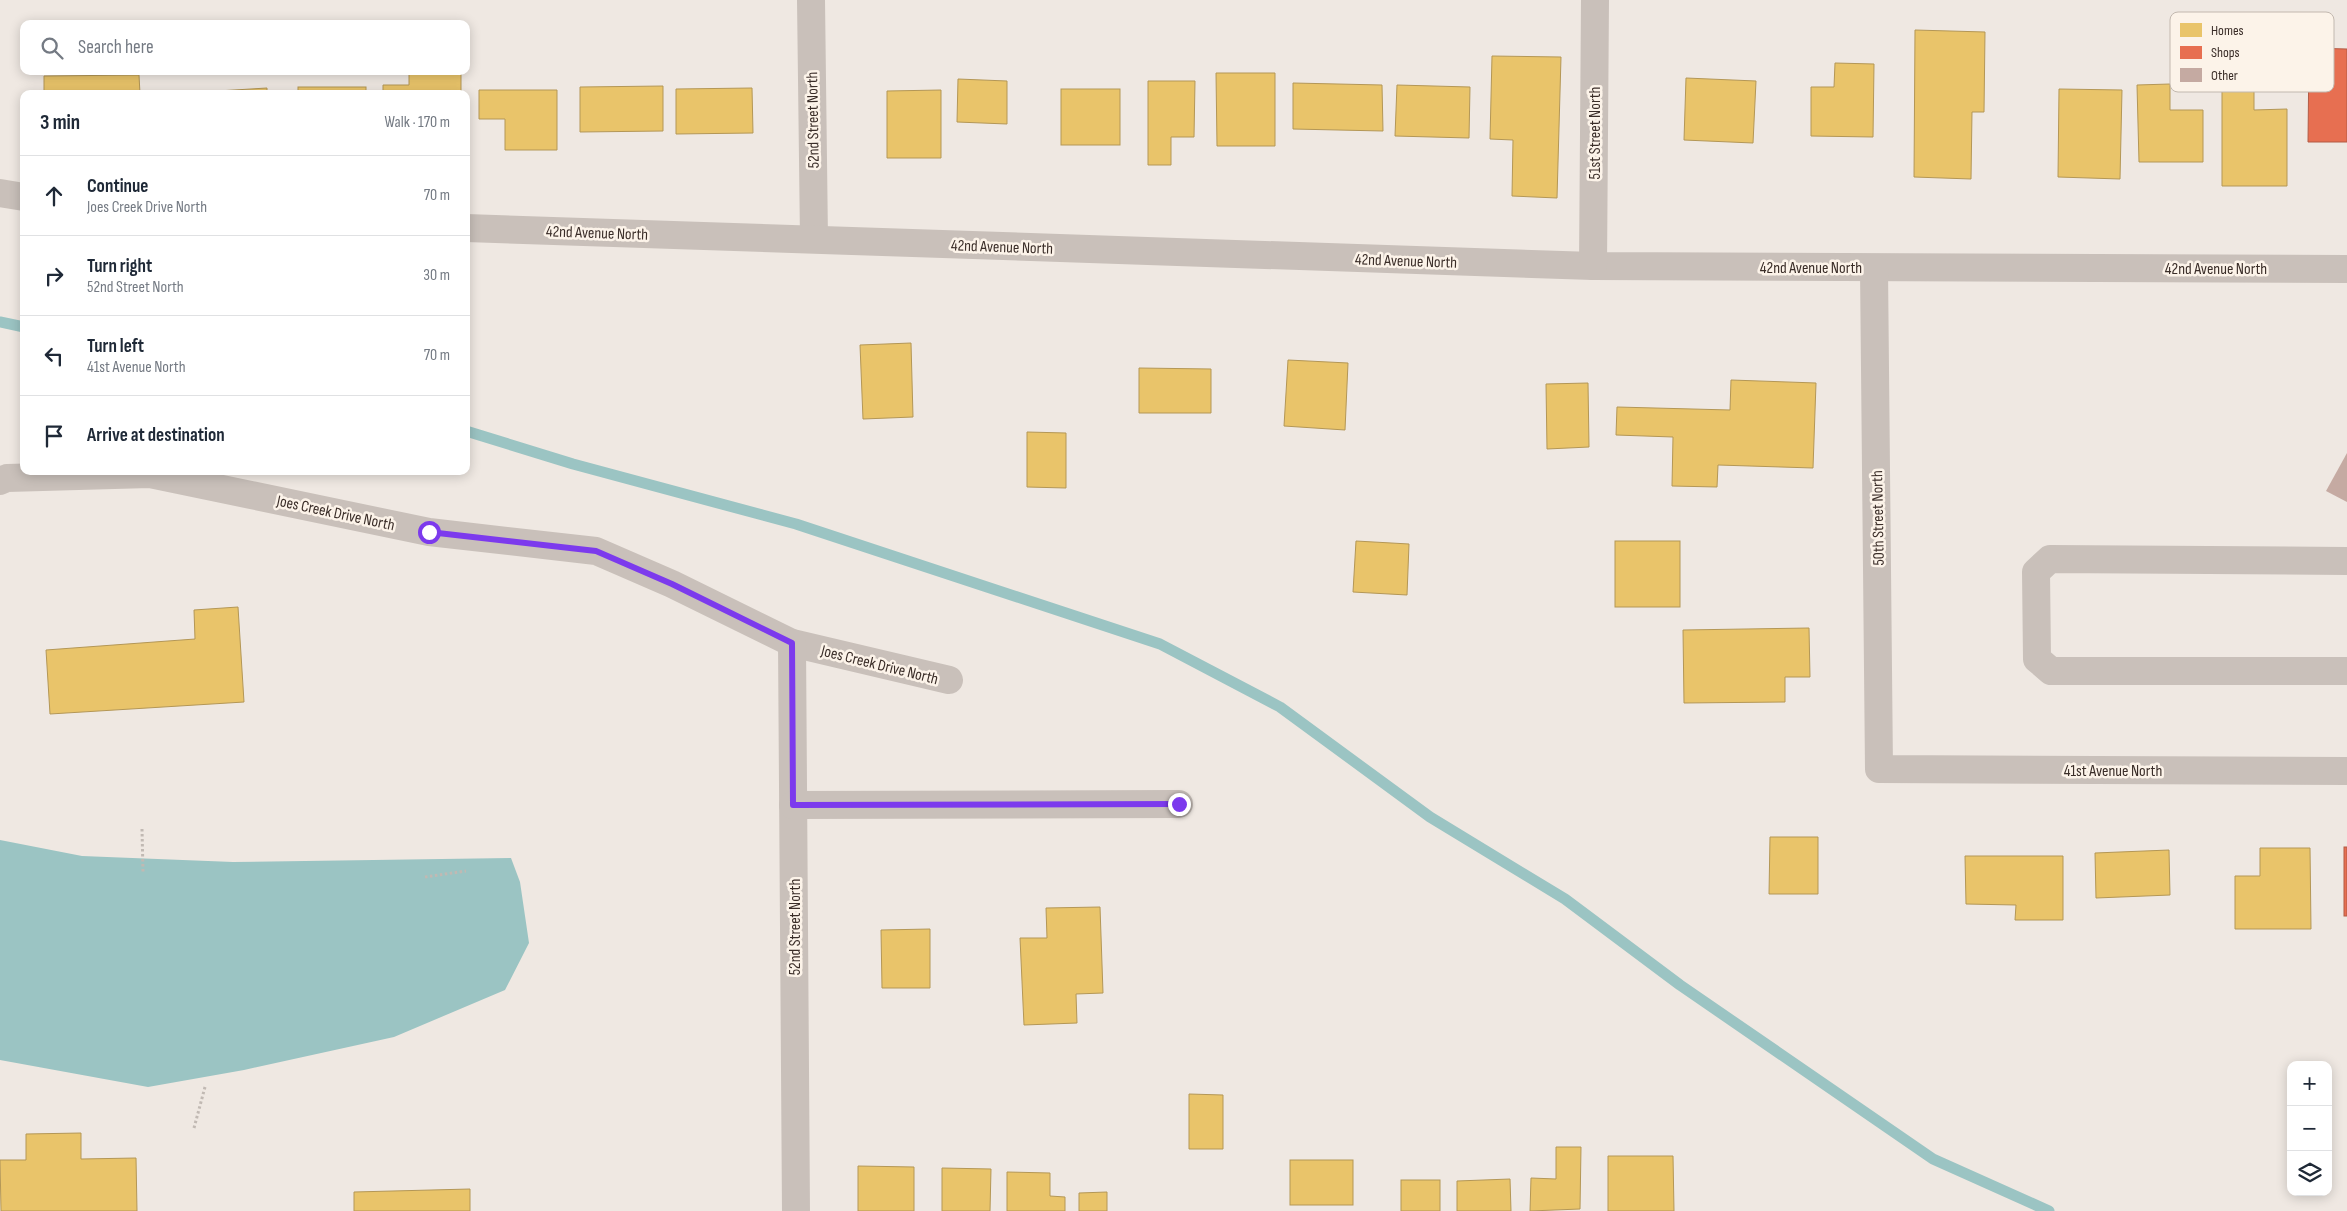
<!DOCTYPE html>
<html lang="en">
<head>
<meta charset="utf-8">
<style>
	:root { --surface:#fff; --page:#f6f6f7; --text:#1f2937; --muted:#747a83; --line:#e0e1e3 }
	body { margin:0; font-family:"Sofia Sans Condensed",sans-serif; background:var(--page); color:var(--text) }
	.controls { position:absolute; right:15px; bottom:15px; display:grid; overflow:hidden; border-radius:10px; box-shadow:0 2px 12px #0003 }
	.controls button { width:45px; height:45px; display:grid; place-items:center; padding:0; border:0; border-bottom:1px solid var(--line); background:var(--surface); color:var(--text); font:25px sans-serif }
	.stop { position:absolute; width:15px; height:15px; margin:-11px; border:4px solid #7c3aed; border-radius:50%; background:#fff }
	.stop.end { background:#7c3aed; border-color:#fff; box-shadow:0 1px 5px #0008 }
	.list { margin:0; padding:0; list-style:none }
	h2 { display:flex; justify-content:space-between; align-items:center; height:65px; margin:0; padding:0 20px; font-size:21px }
	h2 small { font-size:16px; font-weight:400; color:var(--muted) }
	.list li { display:grid; grid-template-columns:32px 1fr auto; gap:15px; align-items:center; box-sizing:border-box; height:80px; padding:0 20px; border-top:1px solid var(--line) }
	.list b { display:block; font-size:19px; white-space:nowrap }
	.list p { margin:0; font-size:16px; white-space:nowrap; color:var(--muted) }
	.list em { font-size:16px; font-style:normal; color:var(--muted) }
	.icon { flex:none; width:28px; height:28px; fill:none; stroke:currentColor; stroke-width:2; stroke-linecap:round; stroke-linejoin:round }
	.map { position:relative; flex:none; width:2347px; height:1211px; overflow:hidden }
	.search { position:absolute; background:var(--surface); box-shadow:0 2px 12px #0003; left:20px; top:20px; width:450px; height:55px; display:flex; align-items:center; gap:12px; box-sizing:border-box; padding:0 18px; border-radius:10px; color:var(--muted); font-size:19px }
	.panel { position:absolute; background:var(--surface); box-shadow:0 2px 12px #0003; left:20px; top:90px; width:450px; height:385px; border-radius:10px }
	.map>svg:first-child { display:block }
	.water { fill:#9bc4c3 }
	.homes { fill:#e9c46a; stroke:#b49756 }
	.shops { fill:#e76f51; stroke:#b35b45 }
	.lines { fill:none; stroke-linecap:round; stroke-linejoin:round }
	.stream { stroke:#9bc4c3; stroke-width:11 }
	.building { fill:#c5aaa2 }
	.path { stroke:#c1b9b3; stroke-width:3; stroke-dasharray:2.5 2.5; stroke-linecap:butt }
	.minor { stroke:#c9c0ba; stroke-width:28 }
	.route { stroke:#7c3aed; stroke-width:6 }
	.labels { text-anchor:middle; stroke-width:5; stroke-linejoin:round; paint-order:stroke }
	.street-label { font-size:16px; fill:#3a2d28; stroke:#fcf3e9 }
	.key { fill:#fcf3e9; stroke:#c2b8af; stroke-width:1 }
	.key-label { font-size:14px; fill:#3a2d28 }
</style>
</head>
<body>
<div class="map">
<svg width="2347" height="1211" viewBox="0 0 2347 1211">
	<rect width="100%" height="100%" fill="#efe8e2"/>
	<path class="water" d="M0,840L82,856L233,862L511,858L520,882L529,943L505,990L394,1037L244,1070L148,1087L0,1060Z"/>
	<g class="homes">
		<path d="M1915,30L1985,32L1984,112H1972L1971,179L1914,177Z"/>
		<path d="M1492,56L1561,57L1557,198L1512,196L1513,140L1490,139Z"/>
		<path d="M1835,63L1874,64L1873,137L1811,136V87H1834Z"/>
		<path d="M409,71H461V94H383V85H409Z"/>
		<path d="M1216,73H1275V146H1217Z"/>
		<path d="M139,75L140,94H44V76Z"/>
		<path d="M1686,78L1756,81L1753,143L1684,140Z"/>
		<path d="M958,79L1007,81V124L957,122Z"/>
		<path d="M1148,81H1195L1194,137H1171V165H1148Z"/>
		<path d="M1293,83L1382,85L1383,131L1293,129Z"/>
		<path d="M2170,84V110H2203V162H2139L2137,85Z"/>
		<path d="M2222,84H2254V110L2287,109V186H2222Z"/>
		<path d="M1397,85L1470,87L1469,138L1395,136Z"/>
		<path d="M663,86V131L580,132V87Z"/>
		<rect x="298" y="87" width="68" height="7"/>
		<path d="M267,88V94H185V93Z"/>
		<path d="M752,88L753,133L676,134V89Z"/>
		<rect x="1061" y="89" width="59" height="56"/>
		<path d="M2059,89L2122,90L2120,179L2058,177Z"/>
		<path d="M479,90H557V150H505V119H479Z"/>
		<path d="M941,90V158H887V91Z"/>
		<path d="M911,343L913,417L863,419L860,345Z"/>
		<path d="M1288,360L1348,363L1345,430L1284,426Z"/>
		<path d="M1139,368L1211,369V413H1139Z"/>
		<path d="M1731,380L1816,383L1813,468L1718,465L1717,487L1672,486L1673,437L1616,435L1617,407L1730,410Z"/>
		<path d="M1588,383L1589,447L1547,449L1546,384Z"/>
		<path d="M1027,432L1066,433V488L1027,487Z"/>
		<path d="M1356,541L1409,544L1407,595L1353,592Z"/>
		<rect x="1615" y="541" width="65" height="66"/>
		<path d="M238,607L244,702L50,714L46,650L195,639L194,610Z"/>
		<path d="M1809,628L1810,677H1785V702L1684,703L1683,630Z"/>
		<path d="M1770,837H1818V894H1769Z"/>
		<path d="M2260,848H2310L2311,929H2235V876H2260Z"/>
		<path d="M2169,850L2170,895L2096,898L2095,853Z"/>
		<path d="M1965,856H2063V920H2015L2016,905L1966,904Z"/>
		<path d="M1100,907L1103,993L1076,994L1077,1023L1024,1025L1020,938H1047L1046,908Z"/>
		<path d="M930,929V988H882L881,930Z"/>
		<path d="M1189,1094L1223,1095V1149H1189Z"/>
		<path d="M81,1133V1159L136,1158L137,1211H1L0,1160H26V1134Z"/>
		<path d="M1556,1147H1581L1580,1209L1530,1211L1531,1178L1556,1179Z"/>
		<path d="M1608,1156H1673L1674,1211H1608Z"/>
		<rect x="1290" y="1160" width="63" height="45"/>
		<path d="M858,1166L914,1167V1211H858Z"/>
		<path d="M942,1168L991,1169L990,1211H942Z"/>
		<path d="M1007,1172L1050,1173V1196L1065,1197V1211H1007Z"/>
		<path d="M1510,1179L1511,1211H1457V1181Z"/>
		<rect x="1401" y="1180" width="39" height="31"/>
		<path d="M470,1189V1211H354V1192Z"/>
		<path d="M1107,1192V1211H1079V1193Z"/>
	</g>
	<g class="shops">
		<path d="M2309,48L2347,49V142H2308Z"/>
		<rect x="2344" y="847" width="3" height="69"/>
	</g>
	<g class="lines">
		<g class="stream">
			<path d="M0,322L24,327"/>
			<path d="M466,431L573,464L796,524L1160,644L1280,707L1430,817L1565,899L1680,985L1933,1159L2049,1211"/>
		</g>
	</g>
	<path class="building" d="M2347,453V502L2326,491Z"/>
	<g class="lines">
		<g class="path">
			<path d="M142,829L143,872"/>
			<path d="M425,877L466,871"/>
			<path d="M194,1128L205,1087"/>
		</g>
		<g class="minor">
			<path d="M811,0L814,239"/>
			<path d="M0,193L24,197"/>
			<path d="M466,228L1593,266L2347,269"/>
			<path d="M1593,266L1595,0"/>
			<path d="M1874,268L1879,769L2347,771"/>
			<path d="M0,481L7,478L150,474L429,532L596,551L672,584L792,643L949,680"/>
			<path d="M2347,561L2050,559L2036,572L2037,659L2051,671H2347"/>
			<path d="M792,643L796,1211"/>
			<path d="M793,805L1179,804"/>
		</g>
	</g>
	<g class="lines">
		<path class="route" d="M429,532L596,551L672,584L792,643L793,805L1179,804"/>
	</g>
	<g class="labels">
		<g class="street-label">
			<text transform="translate(812 120) rotate(-91)" y="6">52nd Street North</text>
			<text transform="translate(1594 133) rotate(-90)" y="6">51st Street North</text>
			<text transform="translate(597 232) rotate(2)" y="6">42nd Avenue North</text>
			<text transform="translate(1002 246) rotate(2)" y="6">42nd Avenue North</text>
			<text transform="translate(1406 260) rotate(2)" y="6">42nd Avenue North</text>
			<text x="1811" y="273">42nd Avenue North</text>
			<text x="2216" y="274">42nd Avenue North</text>
			<text transform="translate(336 512) rotate(12)" y="6">Joes Creek Drive North</text>
			<text transform="translate(1877 518) rotate(-91)" y="6">50th Street North</text>
			<text transform="translate(880 664) rotate(14)" y="6">Joes Creek Drive North</text>
			<text x="2113" y="776">41st Avenue North</text>
			<text transform="translate(794 927) rotate(-90)" y="6">52nd Street North</text>
		</g>
	</g>
	<rect x="2170" y="12" width="164" height="80" rx="8" class="key"/>
	<rect x="2180" y="23" width="22" height="14" fill="#e9c46a"/>
	<rect x="2180" y="46" width="22" height="13" fill="#e76f51"/>
	<rect x="2180" y="68" width="22" height="14" fill="#c5aaa2"/>
	<g class="key-label">
		<text x="2211" y="35">Homes</text>
		<text x="2211" y="57">Shops</text>
		<text x="2211" y="80">Other</text>
	</g>
</svg>
<div class="controls">
<button>+</button>
<button>−</button>
<button><svg class="icon" aria-label="layers" viewBox="0 0 24 24"><path d="M12 4l9 5-9 5-9-5zM3 14l9 5 9-5"/></svg></button>
</div>
<div class="stop" style="left:429px;top:532px"></div>
<div class="stop end" style="left:1179px;top:804px"></div>
<div class="search"><svg class="icon" aria-label="search" viewBox="0 0 24 24"><circle cx="10" cy="10" r="6"/><path d="M15 15l6 6"/></svg>Search here</div>
<section class="panel">
<h2>3 min<small>Walk · 170 m</small></h2>
<ul class="list">
<li><svg class="icon" aria-label="ahead" viewBox="0 0 24 24"><path d="M12 20V5M6 11l6-6 6 6"/></svg><div><b>Continue</b><p>Joes Creek Drive North</p></div><em>70 m</em></li>
<li><svg class="icon" aria-label="right" viewBox="0 0 24 24"><path d="M7 20v-9h11M14 6l5 5-5 5"/></svg><div><b>Turn right</b><p>52nd Street North</p></div><em>30 m</em></li>
<li><svg class="icon" aria-label="left" viewBox="0 0 24 24"><path d="M17 20v-9H6M10 6l-5 5 5 5"/></svg><div><b>Turn left</b><p>41st Avenue North</p></div><em>70 m</em></li>
<li><svg class="icon" aria-label="arrive" viewBox="0 0 24 24"><path d="M6 21V4h12l-3 4 3 4H6"/></svg><div><b>Arrive at destination</b></div></li>
</ul>
</section>
</div>
</body>
</html>
